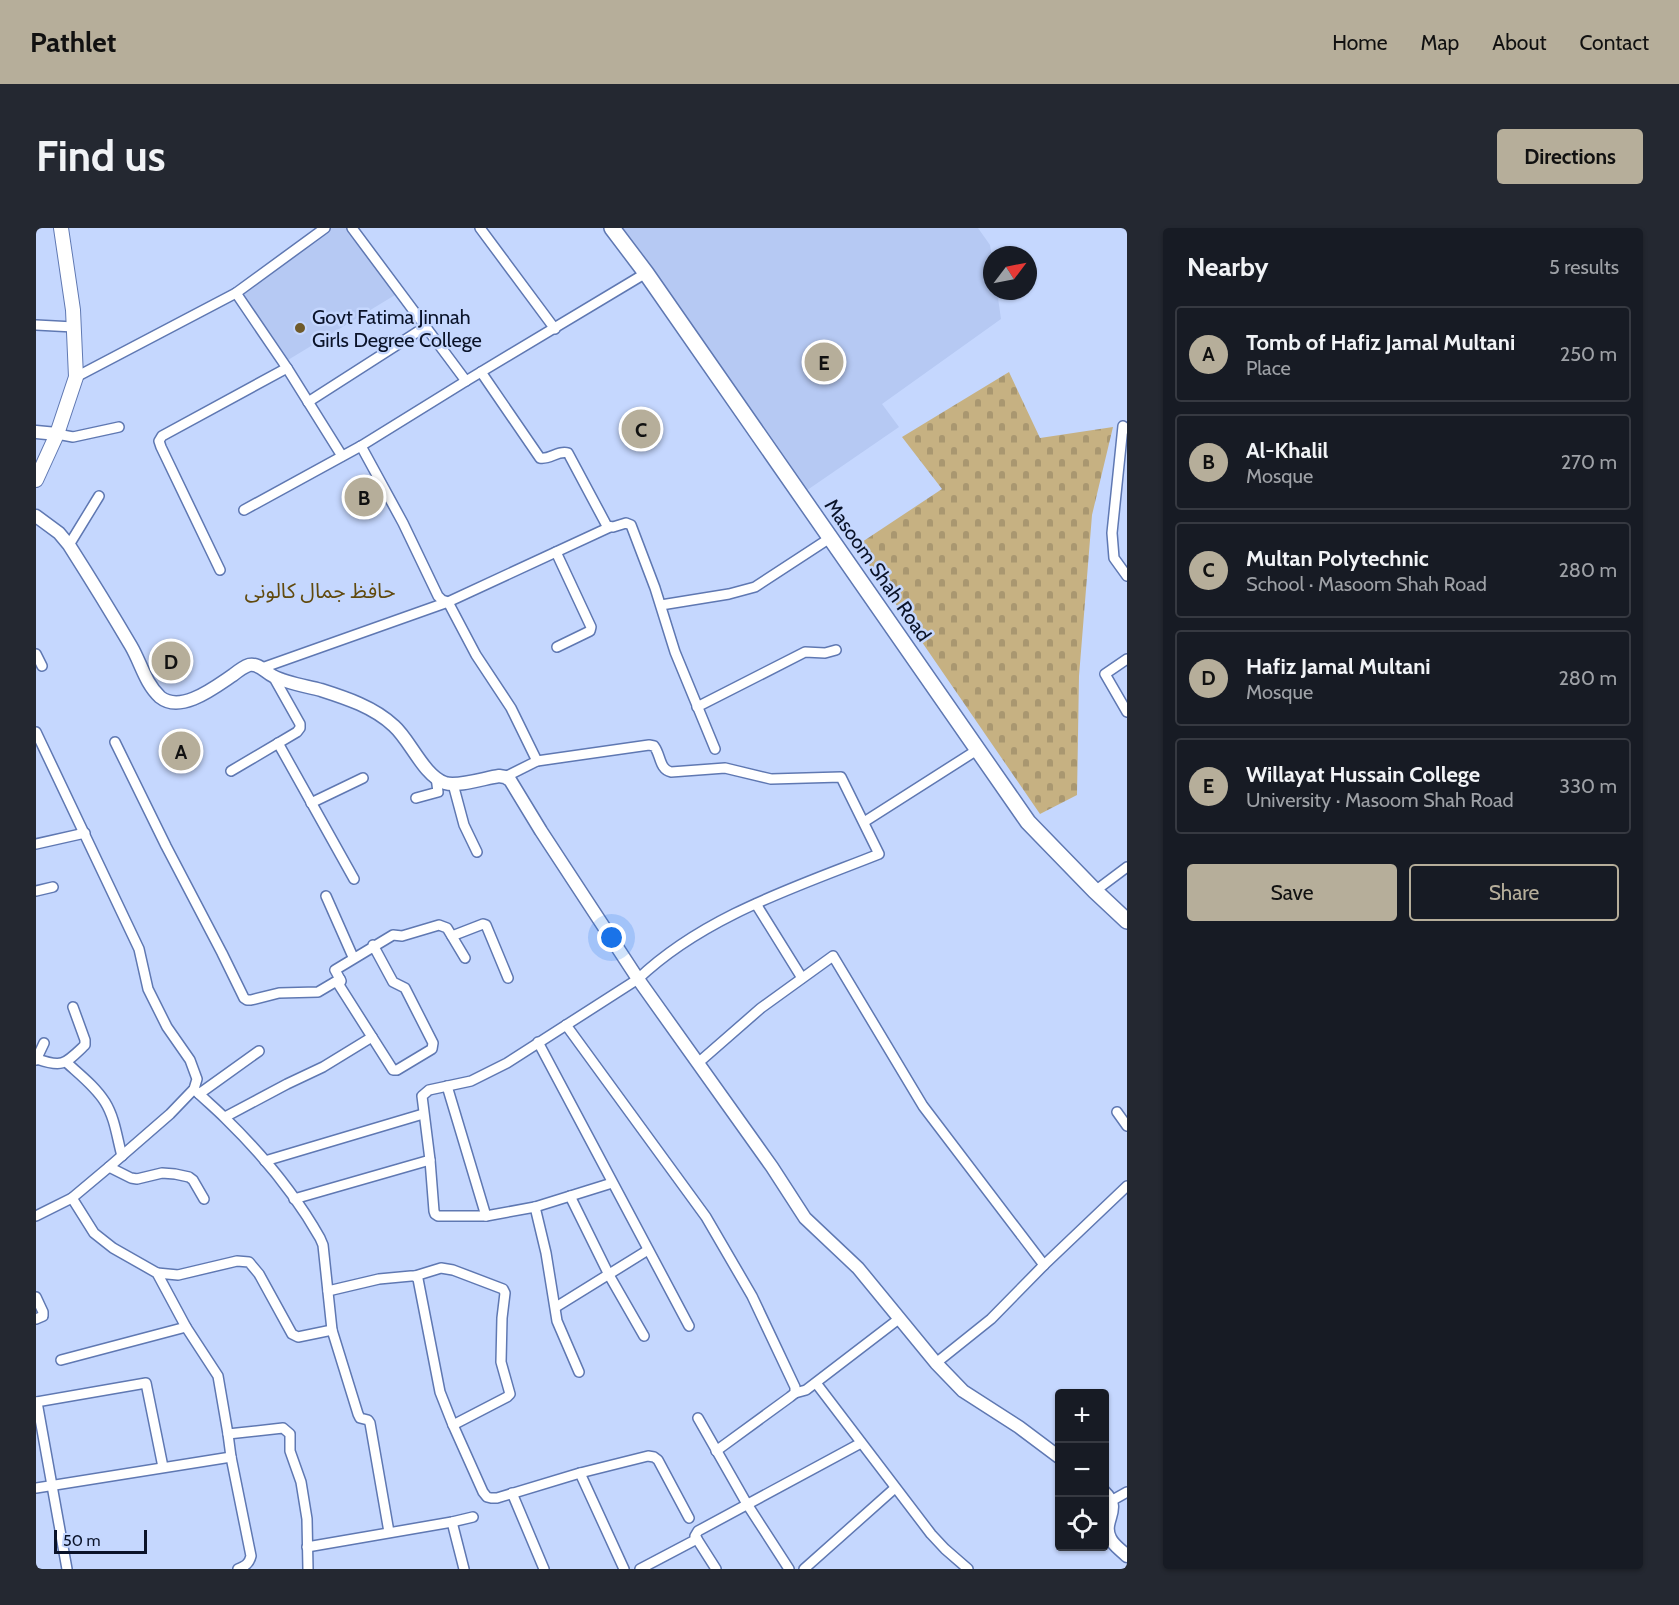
<!DOCTYPE html>
<html lang="en">
<head>
<meta charset="utf-8">
<style>
	:root { --surface:#171b24; --page:#242831; --text:#f1f3f6; --muted:#9ea1a6; --line:#363941; --accent:#b6ae9a }
	body { margin:0; font-family:Cabin,"Noto Sans Arabic",sans-serif; background:var(--page); color:var(--text) }
	.controls { position:absolute; right:18px; bottom:18px; display:grid; overflow:hidden; border-radius:6px; box-shadow:0 2px 4px #0004 }
	.controls button { width:54px; height:54px; display:grid; place-items:center; padding:0; border:0; border-bottom:2px solid var(--line); background:var(--surface); color:var(--text); font:30px sans-serif }
	.compass { position:absolute; left:947px; top:18px; width:54px; height:54px; border-radius:50%; background:var(--surface); box-shadow:0 2px 4px #0004; rotate:58deg }
	.scale { position:absolute; left:18px; bottom:15px; width:93px; box-sizing:border-box; padding-left:6px; border:3px solid #0a1329; border-top:0; font-size:16px; line-height:21px; white-space:nowrap; color:#0a1329; -webkit-text-stroke:4px #c5d7fe; paint-order:stroke }
	.you { position:absolute; left:576px; top:710px; width:21px; height:21px; margin:-15px; border:4px solid #fff; border-radius:50%; background:#1a73e8; box-shadow:0 0 0 9px #1a73e833 }
	.badge { display:grid; place-items:center; width:39px; height:39px; border-radius:50%; background:var(--accent); color:#111; font-size:20px; font-weight:700 }
	.pin { position:absolute; translate:-50% -50%; border:3px solid #fff; box-shadow:0 2px 6px #0006 }
	.list { margin:0; padding:0; list-style:none }
	h2 { display:flex; justify-content:space-between; align-items:center; height:78px; margin:0; padding:0 24px; font-size:26px }
	h2 small { font-size:20px; font-weight:400; color:var(--muted) }
	.list li { display:grid; grid-template-columns:39px 1fr auto; gap:18px; align-items:center; box-sizing:border-box; height:96px; margin:0 12px 12px; padding:0 12px; border:2px solid var(--line); border-radius:6px }
	.list b { display:block; font-size:22px; white-space:nowrap }
	.list p { margin:0; font-size:20px; white-space:nowrap; color:var(--muted) }
	.list em { font-size:20px; font-style:normal; color:var(--muted) }
	.actions { display:flex; gap:12px; padding:18px 24px }
	.actions a { flex:1; padding:14px 0; border:2px solid var(--accent); border-radius:6px; text-align:center; font-size:21px; color:var(--accent) }
	.actions .main { background:var(--accent); color:#111 }
	.icon { flex:none; width:33px; height:33px; fill:none; stroke:currentColor; stroke-width:2; stroke-linecap:round; stroke-linejoin:round }
	.map { position:relative; flex:none; width:1091px; height:1341px; overflow:hidden; border-radius:6px }
	header { display:flex; align-items:center; gap:36px; box-sizing:border-box; height:84px; padding:0 30px; background:var(--accent); color:#111 }
	header strong { font-size:28px }
	nav { display:flex; gap:33px; margin-inline-start:auto; font-size:21px }
	.intro { display:flex; align-items:center; justify-content:space-between; box-sizing:border-box; height:144px; padding:0 36px }
	h1 { margin:0; font-size:42px }
	.button { padding:15px 27px; border-radius:6px; background:var(--accent); color:#111; font-size:21px; font-weight:700 }
	main { display:flex; gap:36px; padding:0 36px }
	aside { flex:1; background:var(--surface); border-radius:6px; box-shadow:0 2px 4px #0004 }
	.map>svg:first-child { display:block }
	.built { fill:#b6c9f3 }
	.cemetery { fill:url(#cemetery-stones) }
	.lines { fill:none; stroke-linecap:round; stroke-linejoin:round }
	.minor-casing { stroke:#5f78b2; stroke-width:12 }
	.tertiary-casing { stroke:#5f78b2; stroke-width:15 }
	.secondary-casing { stroke:#5f78b2; stroke-width:16 }
	.primary-casing { stroke:#5f78b2; stroke-width:18 }
	.minor { stroke:#fff; stroke-width:9 }
	.tertiary { stroke:#fff; stroke-width:12 }
	.secondary { stroke:#fff; stroke-width:14 }
	.primary { stroke:#fff; stroke-width:15 }
	.poi-dot { fill:#6f5a2a; stroke:#c5d7fe; stroke-width:2 }
	.labels { text-anchor:middle; stroke-width:5; stroke-linejoin:round; paint-order:stroke }
	.poi-label { font-size:20px; fill:#0a1329; stroke:#c5d7fe; text-anchor:start }
	.street-label { font-size:20px; fill:#0a1329; stroke:#c5d7fe }
	.neighbourhood-label { font-size:21px; fill:#614a0e; stroke:#c5d7fe }
</style>
</head>
<body>
<header>
<strong>Pathlet</strong>
<nav><a>Home</a><a>Map</a><a>About</a><a>Contact</a></nav>
</header>
<div class="intro"><h1>Find us</h1><a class="button">Directions</a></div>
<main>
<div class="map">
<svg width="1091" height="1341" viewBox="0 0 1091 1341">
	<defs>
		<pattern id="cemetery-stones" width="16" height="16" patternUnits="userSpaceOnUse" patternTransform="scale(1.5)"><rect width="16" height="16" fill="#c6b182"/><path d="M2 7V4a2 2 0 0 1 4 0v3zM10 15v-3a2 2 0 0 1 4 0v3z" fill="#a99770"/></pattern>
	</defs>
	<rect width="100%" height="100%" fill="#c5d7fe"/>
	<g class="built">
		<path d="M289,0H316L364,64L247,135L200,65Z"/>
		<path d="M576,0H942L954,17L956,29V63H961L965,91L846,176L863,199L764,267Z"/>
	</g>
	<path class="cemetery" d="M973,144L1004,210L1077,199L1056,287L1043,448L1041,567L1004,586L820,318L906,261L866,209Z"/>
	<g class="lines">
		<g class="minor-casing">
			<g id="minor">
				<path d="M316,0L430,153"/>
				<path d="M444,0L519,101"/>
				<path d="M200,65L251,140L306,228"/>
				<path d="M0,97L38,99"/>
				<path d="M445,144L504,230C514,232 522,222 532,225L571,298L577,299L590,295L595,297L619,360L639,424L679,521"/>
				<path d="M40,149L200,65L289,0"/>
				<path d="M272,174L389,99"/>
				<path d="M1091,201L1087,198L1076,305L1078,330L1091,348"/>
				<path d="M21,206L37,209L83,199"/>
				<path d="M325,218L367,295L402,368L406,372L412,374L440,427L475,480L501,533"/>
				<path d="M208,282L325,218L430,153L610,45"/>
				<path d="M33,317L63,268"/>
				<path d="M520,324L555,399L554,403L521,419"/>
				<path d="M184,342L125,219L123,213L126,208L251,140"/>
				<path d="M625,377L693,366L719,359L794,310"/>
				<path d="M0,426L6,438"/>
				<path d="M1091,431L1069,446L1091,484"/>
				<path d="M226,440L412,374L574,299"/>
				<path d="M661,479L769,424L789,425L800,422"/>
				<path d="M0,504L103,721L112,761L131,799L154,832L161,851L158,861L134,886L73,939L36,970L0,988"/>
				<path d="M79,514L130,618L186,725L208,770L211,772H215L243,765L282,764L304,751"/>
				<path d="M242,515L318,651"/>
				<path d="M195,543L261,504L264,500V496L237,448"/>
				<path d="M469,549L501,533L613,517L618,518C625,527 623,541 635,544L689,540L735,551L805,549L843,626C760,659 668,688 602,751L471,835L435,853L393,862L386,868L394,932L398,983L399,986L402,988H450L499,979L576,955"/>
				<path d="M417,556L428,597L441,624"/>
				<path d="M380,570L402,564L400,549"/>
				<path d="M275,575L327,550"/>
				<path d="M828,594L941,522"/>
				<path d="M0,616L49,605"/>
				<path d="M0,663L17,659"/>
				<path d="M1059,663L1091,639"/>
				<path d="M290,668L317,729"/>
				<path d="M720,676L766,750"/>
				<path d="M416,708L447,696L450,697L472,750"/>
				<path d="M337,717L357,754L369,760L397,815L396,821L361,842H357L303,757L305,753L299,742L357,707L366,708L403,697L411,700L429,730"/>
				<path d="M530,797L670,989L716,1068L759,1159V1165L754,1169L680,1223"/>
				<path d="M502,814L653,1098"/>
				<path d="M1,831C27,840 29,836 49,817V812L37,779"/>
				<path d="M0,832L8,815"/>
				<path d="M30,834C43,846 59,858 69,874C79,890 81,910 86,928"/>
				<path d="M662,835L725,780L797,728L887,878L1008,1037L955,1091L900,1135"/>
				<path d="M411,858L450,988"/>
				<path d="M158,861C168,871 179,880 189,890C225,925 259,966 284,1010L287,1017L296,1102L322,1186L324,1190L332,1192L334,1195L353,1304"/>
				<path d="M163,866L223,823"/>
				<path d="M189,889L251,856L287,839L336,809"/>
				<path d="M1091,898L1081,884L1091,898"/>
				<path d="M229,933L387,886"/>
				<path d="M73,939L95,950L101,951L126,945L139,946L153,949L157,952L168,971"/>
				<path d="M534,968L573,1047L608,1108"/>
				<path d="M36,970L58,1005L77,1020L121,1045L150,1099L182,1148L192,1206L247,1200L254,1206V1223L265,1254L271,1291L272,1341"/>
				<path d="M258,971L394,932"/>
				<path d="M499,979L510,1025L521,1093L543,1144"/>
				<path d="M1008,1037L1091,958"/>
				<path d="M121,1045L142,1047L201,1033L213,1034L223,1046L256,1106L262,1109L296,1102"/>
				<path d="M379,1048L405,1040L417,1042L467,1061L469,1065L466,1090L465,1134L474,1166L471,1169L417,1197"/>
				<path d="M292,1063L343,1051L375,1048H379L382,1051L404,1164L417,1197L447,1264L451,1269L455,1270H461L544,1245L612,1228L618,1229L622,1232L653,1290"/>
				<path d="M0,1069L7,1084V1088L0,1091"/>
				<path d="M520,1079L612,1022"/>
				<path d="M25,1132L150,1099"/>
				<path d="M780,1155L895,1306L909,1321L932,1341"/>
				<path d="M759,1165L770,1162L864,1090"/>
				<path d="M0,1174L110,1155L127,1239"/>
				<path d="M1,1174L31,1341"/>
				<path d="M662,1190L711,1276L753,1341"/>
				<path d="M192,1206L195,1229L215,1328C213,1336 209,1338 202,1341"/>
				<path d="M544,1245L588,1341"/>
				<path d="M0,1260L195,1229"/>
				<path d="M476,1265L508,1341"/>
				<path d="M1075,1273L1091,1264"/>
				<path d="M416,1294L428,1341"/>
				<path d="M271,1319L416,1294L437,1289"/>
				<path d="M604,1341L661,1311"/>
				<path d="M680,1341L659,1308L662,1303L825,1215"/>
				<path d="M768,1341L859,1260"/>
			</g>
		</g>
		<g class="tertiary-casing">
			<g id="tertiary">
				<path d="M0,204L21,206"/>
				<path d="M0,288L23,305L33,317C54,350 75,384 95,418C105,435 109,455 124,469C145,486 179,459 197,447C202,443 207,439 213,437C223,435 229,444 237,448C250,455 270,458 285,462C310,470 338,479 358,498C374,512 388,548 409,555C422,559 449,550 463,548L469,549L474,552L505,603L602,751L736,939L769,990L822,1040L900,1135L927,1163L983,1199L1023,1229"/>
				<path d="M1068,1264C1087,1282 1065,1292 1074,1310C1077,1317 1085,1322 1091,1328"/>
			</g>
		</g>
		<g class="secondary-casing">
			<path id="secondary" d="M0,252L21,206L40,149L37,82L25,0"/>
		</g>
		<g class="primary-casing">
			<path id="primary" d="M576,0L610,45L992,594L1059,663L1091,693"/>
		</g>
		<use href="#minor" class="minor"/>
		<use href="#tertiary" class="tertiary"/>
		<use href="#secondary" class="secondary"/>
		<use href="#primary" class="primary"/>
	</g>
	<circle class="poi-dot" cx="264" cy="100" r="6"/>
	<g class="labels">
		<g class="poi-label">
			<text x="276" y="96">Govt Fatima Jinnah<tspan x="276" dy="23">Girls Degree College</tspan></text>
		</g>
		<g class="street-label">
			<text transform="translate(842 342) rotate(55)" y="7">Masoom Shah Road</text>
		</g>
		<g class="neighbourhood-label">
			<text x="284" y="370">حافظ جمال کالونی</text>
		</g>
	</g>
</svg>
<div class="controls">
<button>+</button>
<button>−</button>
<button><svg class="icon" aria-label="locate" viewBox="0 0 24 24"><circle cx="12" cy="12" r="6"/><path d="M12 2v4M12 18v4M2 12h4M18 12h4"/></svg></button>
</div>
<svg class="compass" viewBox="-18 -18 36 36"><path d="M0-13l5 13h-10z" fill="#e53935"/><path d="M0 13l5-13h-10z" fill="#9ea1a6"/></svg>
<div class="scale">50 m</div>
<div class="you"></div>
<div class="pin badge" style="left:145px;top:523px">A</div>
<div class="pin badge" style="left:328px;top:269px">B</div>
<div class="pin badge" style="left:605px;top:201px">C</div>
<div class="pin badge" style="left:135px;top:433px">D</div>
<div class="pin badge" style="left:788px;top:134px">E</div>
</div>
<aside>
<h2>Nearby<small>5 results</small></h2>
<ul class="list">
<li><span class="badge">A</span><div><b>Tomb of Hafiz Jamal Multani</b><p>Place</p></div><em>250 m</em></li>
<li><span class="badge">B</span><div><b>Al-Khalil</b><p>Mosque</p></div><em>270 m</em></li>
<li><span class="badge">C</span><div><b>Multan Polytechnic</b><p>School · Masoom Shah Road</p></div><em>280 m</em></li>
<li><span class="badge">D</span><div><b>Hafiz Jamal Multani</b><p>Mosque</p></div><em>280 m</em></li>
<li><span class="badge">E</span><div><b>Willayat Hussain College</b><p>University · Masoom Shah Road</p></div><em>330 m</em></li>
</ul>
<div class="actions"><a class="main">Save</a><a>Share</a></div>
</aside>
</main>
</body>
</html>
